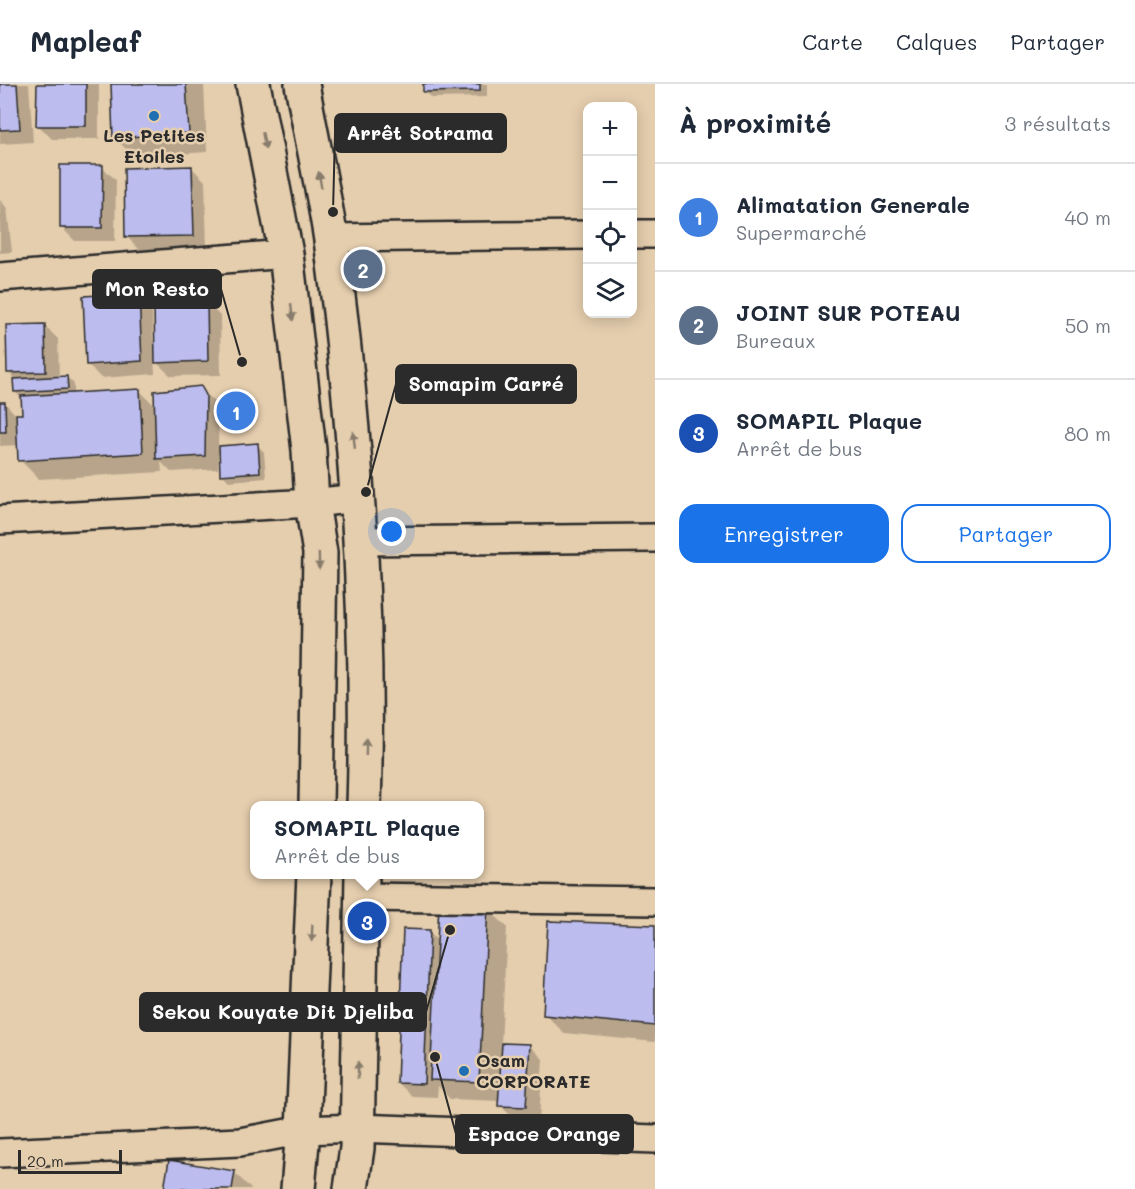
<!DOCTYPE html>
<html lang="fr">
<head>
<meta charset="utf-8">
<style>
	:root { --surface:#fff; --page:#f2f2f3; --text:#1f2937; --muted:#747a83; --line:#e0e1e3; --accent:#1a73e8 }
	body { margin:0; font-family:Mali,sans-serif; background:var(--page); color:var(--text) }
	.controls { position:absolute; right:18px; top:18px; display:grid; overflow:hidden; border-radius:12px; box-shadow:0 3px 15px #0003 }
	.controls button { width:54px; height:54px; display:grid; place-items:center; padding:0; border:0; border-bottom:2px solid var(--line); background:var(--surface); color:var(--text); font:30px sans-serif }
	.scale { position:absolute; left:18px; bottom:15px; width:104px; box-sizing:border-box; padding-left:6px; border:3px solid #2b2b2b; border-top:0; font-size:16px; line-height:21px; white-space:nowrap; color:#2b2b2b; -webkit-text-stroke:4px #e5ceae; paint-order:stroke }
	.you { position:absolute; left:392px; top:448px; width:21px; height:21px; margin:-15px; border:4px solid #fff; border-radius:50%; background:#1a73e8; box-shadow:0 0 0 9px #1a73e833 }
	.badge { display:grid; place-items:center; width:39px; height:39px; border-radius:50%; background:var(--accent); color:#fff; font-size:20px; font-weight:700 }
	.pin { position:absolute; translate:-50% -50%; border:3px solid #fff; box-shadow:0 2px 6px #0006 }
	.popup { position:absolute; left:250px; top:717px; width:234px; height:78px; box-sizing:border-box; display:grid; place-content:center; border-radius:12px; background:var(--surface); filter:drop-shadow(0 2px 4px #0005); font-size:20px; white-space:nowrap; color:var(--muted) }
	.popup b { font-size:22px; color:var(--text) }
	.popup::after { content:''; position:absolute; left:50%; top:100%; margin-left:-12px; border:12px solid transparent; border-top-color:var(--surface) }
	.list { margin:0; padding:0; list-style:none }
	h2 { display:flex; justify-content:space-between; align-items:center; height:78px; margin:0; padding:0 24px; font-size:26px }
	h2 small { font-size:20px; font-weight:400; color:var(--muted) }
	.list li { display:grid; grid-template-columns:39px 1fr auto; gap:18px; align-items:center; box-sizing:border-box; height:108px; padding:0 24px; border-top:2px solid var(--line) }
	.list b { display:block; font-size:22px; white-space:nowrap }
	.list p { margin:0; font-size:20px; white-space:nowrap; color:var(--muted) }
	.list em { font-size:20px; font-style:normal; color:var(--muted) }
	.actions { display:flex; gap:12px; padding:18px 24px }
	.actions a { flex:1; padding:14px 0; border:2px solid var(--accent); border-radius:18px; text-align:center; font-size:21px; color:var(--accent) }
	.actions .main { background:var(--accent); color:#fff }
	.icon { flex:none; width:33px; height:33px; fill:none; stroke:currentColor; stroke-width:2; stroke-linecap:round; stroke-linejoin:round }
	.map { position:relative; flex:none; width:655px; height:1105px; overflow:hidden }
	header { display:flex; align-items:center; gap:36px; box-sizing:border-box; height:84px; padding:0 30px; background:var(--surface); border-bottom:2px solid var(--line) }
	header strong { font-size:28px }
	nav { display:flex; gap:33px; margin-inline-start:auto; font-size:21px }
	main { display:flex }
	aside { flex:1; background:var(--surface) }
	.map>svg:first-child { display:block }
	.shadow { fill:#0003 }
	.building { fill:#bdbcee; stroke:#2b2b2b; stroke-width:1.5 }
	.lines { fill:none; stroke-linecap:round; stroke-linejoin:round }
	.minor-casing { stroke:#2b2b2b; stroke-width:32 }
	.trunk-casing { stroke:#2b2b2b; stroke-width:38 }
	.minor { stroke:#e5ceae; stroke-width:27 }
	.trunk { stroke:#e5ceae; stroke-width:33 }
	.oneway { fill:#887c6c }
	.poi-dot { fill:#1f6fb2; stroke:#e5ceae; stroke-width:2 }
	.labels { text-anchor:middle; stroke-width:5; stroke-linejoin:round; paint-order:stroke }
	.poi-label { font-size:18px; font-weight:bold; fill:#2b2b2b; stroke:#e5ceae }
	.leader { fill:none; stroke:#2b2b2b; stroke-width:2 }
	.callout-dot { fill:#2b2b2b; stroke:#e5ceae; stroke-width:2 }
	.callout { fill:#2b2b2b; stroke:#2b2b2b; stroke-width:2 }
	.callout-label { font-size:20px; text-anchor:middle; font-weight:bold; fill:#fff }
</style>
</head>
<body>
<header>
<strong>Mapleaf</strong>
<nav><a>Carte</a><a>Calques</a><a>Partager</a></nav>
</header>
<main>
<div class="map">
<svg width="655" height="1105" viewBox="0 0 655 1105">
	<rect width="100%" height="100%" fill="#e5ceae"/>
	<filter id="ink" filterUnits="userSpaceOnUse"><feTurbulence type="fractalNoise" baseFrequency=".0167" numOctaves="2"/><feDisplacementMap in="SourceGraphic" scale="12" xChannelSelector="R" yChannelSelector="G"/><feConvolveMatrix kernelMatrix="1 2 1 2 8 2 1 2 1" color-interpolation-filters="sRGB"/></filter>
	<g filter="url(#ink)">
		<g class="shadow">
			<path d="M0,0H29L33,58L0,60Z"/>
			<path d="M38,0H99V55H52L38,41Z"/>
			<path d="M112,0H204L207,68L134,73L115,54Z"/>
			<path d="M424,0H487V13L431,14L424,7Z"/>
			<path d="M102,83L116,96L115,157H75L61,143Z"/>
			<path d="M192,84L205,97L207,165L140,166L127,153Z"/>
			<path d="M0,116L7,124L12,168L0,169Z"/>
			<path d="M138,210L152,224L153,257H156L206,218L220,232L221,291L171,292L154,276L155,290L101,294L87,280Z"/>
			<path d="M45,242L58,255L59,294L67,293L74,300V310L140,307L156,323L200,304L214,318L219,326L218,364L257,361L264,368L266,394L229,397L222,390L221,370H218V385L171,388L161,378L162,388L39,395L20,376L19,361L0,362V319H5L17,332L24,331L22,315L15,308L16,296L8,288Z"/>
			<path d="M487,824L507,843L501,960L529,961L543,975L539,1036L514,1035L500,1021V1017L450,1015L438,1002L437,1013L412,1012L398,999L430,848L438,857Z"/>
			<path d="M655,842V958L564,949L545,930Z"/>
			<path d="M234,1088L251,1105H165Z"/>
		</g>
		<g class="building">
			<path d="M0,0H17L20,45L0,46Z"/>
			<path d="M37,0H86V42H36Z"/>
			<path d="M111,0H186L189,49L113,54Z"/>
			<path d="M423,0H480V7L423,8Z"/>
			<path d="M60,81H103L102,144H60Z"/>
			<path d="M192,82L194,152L125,153L124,84Z"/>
			<path d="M139,209L142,277L86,281L83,212Z"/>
			<path d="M207,216L208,277L155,279L154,218Z"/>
			<path d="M45,240L46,288L7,289L6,241Z"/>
			<path d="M67,292L68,305L14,308L13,295Z"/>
			<path d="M201,302L206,311L205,372L156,375L154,307Z"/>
			<path d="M140,305L143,369L18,377L16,330H22L21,312Z"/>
			<path d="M0,318H5L6,348H0Z"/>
			<path d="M258,359L260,388L220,391L219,362Z"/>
			<path d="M439,820L488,822L479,998L430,996Z"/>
			<path d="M548,837L655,841V942L543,931Z"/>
			<path d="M403,845L430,846L424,1000L397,999Z"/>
			<path d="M502,959L530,960L526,1023L498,1022Z"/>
			<path d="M169,1076L235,1087L232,1105H164Z"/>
		</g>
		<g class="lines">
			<g class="minor-casing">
				<g id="minor">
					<path d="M632,150H655"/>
					<path d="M330,154L588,151"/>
					<path d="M0,193L286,170"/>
					<path d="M0,436L312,419L358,414"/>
					<path d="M360,457L655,454"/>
					<path d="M361,813L655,817"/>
					<path d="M0,1069L240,1058L303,1046L357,1044L655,1055"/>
				</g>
			</g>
			<g class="trunk-casing">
				<g id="trunk">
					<path d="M253,0L286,170L309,366L312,419L320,469L316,722"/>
					<path d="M302,0C311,52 323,104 331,156C356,343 370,533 364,722"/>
					<path d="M298,1105L303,1046L314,790"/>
					<path d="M351,1105L357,1064L362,790"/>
				</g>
			</g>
			<use href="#minor" class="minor"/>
			<use href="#trunk" class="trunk"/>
		</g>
		<defs><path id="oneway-solid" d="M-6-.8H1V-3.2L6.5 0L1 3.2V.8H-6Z" transform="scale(1.5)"/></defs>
		<g class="oneway">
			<use href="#oneway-solid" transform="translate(264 57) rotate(79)"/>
			<use href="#oneway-solid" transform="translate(320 96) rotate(-100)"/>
			<use href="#oneway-solid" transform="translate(292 228) rotate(83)"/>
			<use href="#oneway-solid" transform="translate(354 356) rotate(-96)"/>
			<use href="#oneway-solid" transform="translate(319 477) rotate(89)"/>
			<use href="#oneway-solid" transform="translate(366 663) rotate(-89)"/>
			<use href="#oneway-solid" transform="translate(312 849) rotate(93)"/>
			<use href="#oneway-solid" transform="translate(358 986) rotate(-89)"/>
		</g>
	</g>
	<g class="poi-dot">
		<circle cx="154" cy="32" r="6"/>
		<circle cx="464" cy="987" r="6"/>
	</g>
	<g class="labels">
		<g class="poi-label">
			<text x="154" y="58">Les Petites<tspan x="154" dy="21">Etoiles</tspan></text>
			<text x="476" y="983" text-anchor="start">Osam<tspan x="476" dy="21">CORPORATE</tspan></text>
		</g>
	</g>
	<path class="leader" d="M333 128L335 49M242 278L221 205M366 408L396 300M450 846L426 928M435 973L456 1050"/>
	<g class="callout-dot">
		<circle cx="333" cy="128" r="6"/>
		<circle cx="242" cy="278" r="6"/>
		<circle cx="366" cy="408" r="6"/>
		<circle cx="450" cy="846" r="6"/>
		<circle cx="435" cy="973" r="6"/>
	</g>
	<g class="callout">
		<rect x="335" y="30" width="171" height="38" rx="6"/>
		<rect x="93" y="186" width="128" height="38" rx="6"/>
		<rect x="396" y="281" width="180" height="38" rx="6"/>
		<rect x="140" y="909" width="286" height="38" rx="6"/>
		<rect x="456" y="1031" width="177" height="38" rx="6"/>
	</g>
	<g class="callout-label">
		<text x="420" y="56">Arrêt Sotrama</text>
		<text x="157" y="212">Mon Resto</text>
		<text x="486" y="307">Somapim Carré</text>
		<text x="283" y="935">Sekou Kouyate Dit Djeliba</text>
		<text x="544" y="1057">Espace Orange</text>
	</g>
</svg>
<div class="controls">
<button>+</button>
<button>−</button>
<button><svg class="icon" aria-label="locate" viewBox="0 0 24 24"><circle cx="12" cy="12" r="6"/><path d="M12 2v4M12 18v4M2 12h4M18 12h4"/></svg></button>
<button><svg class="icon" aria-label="layers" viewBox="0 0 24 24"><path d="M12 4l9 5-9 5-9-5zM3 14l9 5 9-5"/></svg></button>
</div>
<div class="scale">20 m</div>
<div class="you"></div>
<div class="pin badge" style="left:236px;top:327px;background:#3f7fe0">1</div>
<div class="pin badge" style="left:363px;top:185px;background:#5c6f8a">2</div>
<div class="pin badge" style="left:367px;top:837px;background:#1a4fb4">3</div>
<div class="popup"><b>SOMAPIL Plaque</b>Arrêt de bus</div>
</div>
<aside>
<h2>À proximité<small>3 résultats</small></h2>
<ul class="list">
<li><span class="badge" style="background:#3f7fe0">1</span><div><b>Alimatation Generale</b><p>Supermarché</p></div><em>40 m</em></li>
<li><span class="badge" style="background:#5c6f8a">2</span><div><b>JOINT SUR POTEAU</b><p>Bureaux</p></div><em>50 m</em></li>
<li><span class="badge" style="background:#1a4fb4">3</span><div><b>SOMAPIL Plaque</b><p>Arrêt de bus</p></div><em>80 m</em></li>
</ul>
<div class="actions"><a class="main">Enregistrer</a><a>Partager</a></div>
</aside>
</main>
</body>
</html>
